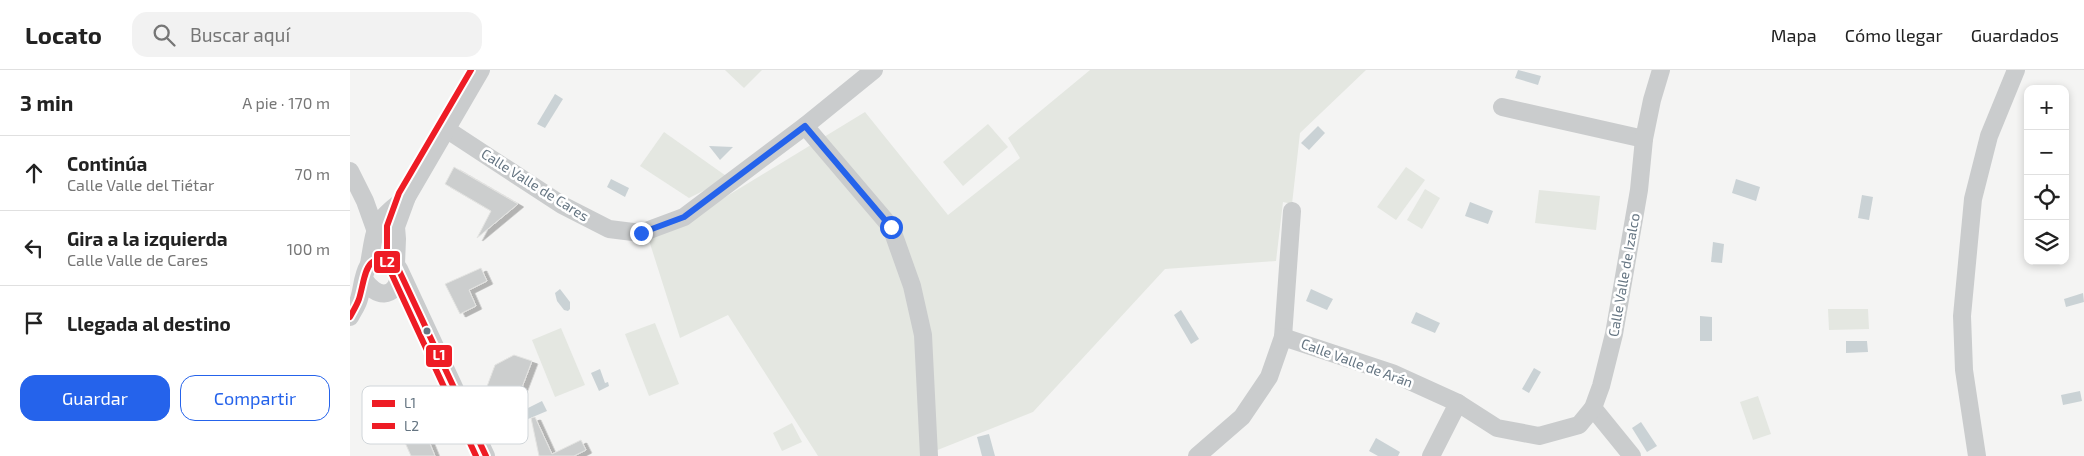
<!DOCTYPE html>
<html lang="es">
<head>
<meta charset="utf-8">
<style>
	:root { --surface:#fff; --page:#f2f2f2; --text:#222; --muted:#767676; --line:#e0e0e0; --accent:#2563eb }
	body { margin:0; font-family:"Exo 2",sans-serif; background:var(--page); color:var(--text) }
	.controls { position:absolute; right:15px; top:15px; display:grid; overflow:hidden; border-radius:10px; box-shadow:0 2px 8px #0003 }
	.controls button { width:45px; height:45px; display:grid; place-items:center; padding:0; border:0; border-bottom:1px solid var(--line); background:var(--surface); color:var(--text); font:25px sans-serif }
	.stop { position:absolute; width:15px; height:15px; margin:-11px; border:4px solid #2563eb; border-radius:50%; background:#fff }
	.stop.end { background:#2563eb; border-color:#fff; box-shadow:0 1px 5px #0008 }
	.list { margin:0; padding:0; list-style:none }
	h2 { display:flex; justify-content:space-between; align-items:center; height:65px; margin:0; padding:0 20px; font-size:21px }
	h2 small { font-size:16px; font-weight:400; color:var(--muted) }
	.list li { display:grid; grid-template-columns:32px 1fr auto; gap:15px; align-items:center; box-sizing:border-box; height:75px; padding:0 20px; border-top:1px solid var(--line) }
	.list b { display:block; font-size:19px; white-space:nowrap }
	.list p { margin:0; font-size:16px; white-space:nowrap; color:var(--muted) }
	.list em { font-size:16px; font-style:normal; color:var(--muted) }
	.actions { display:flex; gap:10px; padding:15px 20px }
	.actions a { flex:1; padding:11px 0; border:1px solid var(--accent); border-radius:15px; text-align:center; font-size:18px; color:var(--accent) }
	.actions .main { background:var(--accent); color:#fff }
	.icon { flex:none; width:28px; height:28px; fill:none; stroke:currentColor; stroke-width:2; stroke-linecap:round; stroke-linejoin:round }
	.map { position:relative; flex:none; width:1734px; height:386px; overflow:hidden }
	header { display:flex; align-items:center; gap:30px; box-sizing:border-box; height:70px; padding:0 25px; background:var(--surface); border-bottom:1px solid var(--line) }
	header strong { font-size:24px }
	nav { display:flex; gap:28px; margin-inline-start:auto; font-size:18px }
	.search { width:350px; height:45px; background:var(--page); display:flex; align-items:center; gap:12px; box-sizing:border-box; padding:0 18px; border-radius:15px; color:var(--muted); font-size:19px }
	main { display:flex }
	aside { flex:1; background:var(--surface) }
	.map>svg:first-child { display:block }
	.green { fill:#e4e7e1 }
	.water { fill:#cad2d5 }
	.building { fill:#cccece; stroke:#e4e4e2; filter:url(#shadow) }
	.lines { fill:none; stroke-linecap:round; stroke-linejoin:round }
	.minor { stroke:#cacccd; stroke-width:18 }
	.bus-1-casing { stroke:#fff; stroke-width:10 }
	.bus-2-casing { stroke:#fff; stroke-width:10 }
	.bus-1 { stroke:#ee1c25; stroke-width:6 }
	.bus-2 { stroke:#ee1c25; stroke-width:6 }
	.route { stroke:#2563eb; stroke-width:6 }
	.bus-dot { fill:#657582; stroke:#fff; stroke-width:2 }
	.labels { text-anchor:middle; stroke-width:5; stroke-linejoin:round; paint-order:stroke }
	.street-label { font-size:14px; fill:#657582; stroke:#fff }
	.key { fill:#fff; stroke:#d1d6da; stroke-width:1 }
	.key-label { font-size:14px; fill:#657582 }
	.line-badge { stroke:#fff; stroke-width:2 }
	.badge-label { font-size:14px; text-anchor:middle; font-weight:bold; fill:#fff }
</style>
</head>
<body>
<header>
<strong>Locato</strong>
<div class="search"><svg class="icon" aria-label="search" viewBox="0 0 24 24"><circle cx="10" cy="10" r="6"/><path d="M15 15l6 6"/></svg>Buscar aquí</div>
<nav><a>Mapa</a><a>Cómo llegar</a><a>Guardados</a></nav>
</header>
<main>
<aside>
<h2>3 min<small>A pie · 170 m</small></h2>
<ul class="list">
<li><svg class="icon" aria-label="ahead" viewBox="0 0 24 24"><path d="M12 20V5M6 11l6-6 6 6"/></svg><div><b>Continúa</b><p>Calle Valle del Tiétar</p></div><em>70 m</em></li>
<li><svg class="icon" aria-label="left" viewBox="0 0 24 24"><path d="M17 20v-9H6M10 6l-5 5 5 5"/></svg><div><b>Gira a la izquierda</b><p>Calle Valle de Cares</p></div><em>100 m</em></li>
<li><svg class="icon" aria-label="arrive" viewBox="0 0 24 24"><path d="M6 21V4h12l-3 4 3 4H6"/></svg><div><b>Llegada al destino</b></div></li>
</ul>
<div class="actions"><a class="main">Guardar</a><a>Compartir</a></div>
</aside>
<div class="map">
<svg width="1734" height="386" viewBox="0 0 1734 386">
	<defs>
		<filter id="shadow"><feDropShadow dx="5.5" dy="3" stdDeviation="0" flood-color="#0004"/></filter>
	</defs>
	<rect width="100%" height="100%" fill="#f4f4f3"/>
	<g class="green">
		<path d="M375,0H412L394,18Z"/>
		<path d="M740,0H1016L950,63L942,134L933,132L926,191L815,199L683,342L585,381V386H468L378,245L330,268L297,164L341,148L515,42L598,145L670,88L658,68Z"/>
		<path d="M638,54L658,77L613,116L593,92Z"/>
		<path d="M314,62L379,108L339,128L290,96Z"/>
		<path d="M1056,97L1075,110L1046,150L1027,137Z"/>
		<path d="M1075,119L1090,128L1072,159L1057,150Z"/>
		<path d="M1189,120L1250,126L1246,160L1185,153Z"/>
		<path d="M1478,239H1518L1519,259L1479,260Z"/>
		<path d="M305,253L329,314L299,326L275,264Z"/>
		<path d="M211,258L235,315L205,327L182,270Z"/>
		<path d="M1408,326L1421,364L1403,370L1390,332Z"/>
		<path d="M442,353L452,372L432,381L423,363Z"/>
	</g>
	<g class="water">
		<path d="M1168,0L1191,6L1188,15L1165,8Z"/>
		<path d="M205,24L213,29L195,58L187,54Z"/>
		<path d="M968,56L975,63L959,80L951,73Z"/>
		<path d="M359,76L383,77L370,90Z"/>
		<path d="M261,109L279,118L275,127L257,117Z"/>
		<path d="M1386,109L1410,117L1406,131L1382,123Z"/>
		<path d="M1512,125L1523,127L1519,150L1508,148Z"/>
		<path d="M1120,132L1143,141L1138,154L1115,146Z"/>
		<path d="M1363,172L1374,174L1372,193L1361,192Z"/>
		<path d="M210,219L220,232V239L218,241L214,240L207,231L205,223Z"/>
		<path d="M961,219L983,229L977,240L956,231Z"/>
		<path d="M1733,223L1734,232L1716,237L1714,229Z"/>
		<path d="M831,240L849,269L841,274L824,245Z"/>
		<path d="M1066,242L1090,253L1085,263L1061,253Z"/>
		<path d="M1350,246L1362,247V271H1350Z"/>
		<path d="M1496,271H1517L1518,282L1496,283Z"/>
		<path d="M1184,298L1191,302L1179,323L1172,319Z"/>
		<path d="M250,299L255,313L258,312L259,316L249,321L241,303Z"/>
		<path d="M1730,321L1732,331L1713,335L1711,325Z"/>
		<path d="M192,331L197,341L178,349L174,340Z"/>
		<path d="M1291,352L1307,376L1297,382L1282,358Z"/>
		<path d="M639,364L645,386H632L627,367Z"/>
		<path d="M1026,368L1050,382L1048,386H1028L1019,381Z"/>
	</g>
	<g class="building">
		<path d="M104,97L168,134L127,168L141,141L95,114Z"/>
		<path d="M131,198L137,211L119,220L126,236L110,244L95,214Z"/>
		<path d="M164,285L182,291L171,320L160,324V328L136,319L145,295Z"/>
		<path d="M185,347L202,384L231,370L236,380L224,386H189L181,348Z"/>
		<path d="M74,359L85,386H61L53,368Z"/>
	</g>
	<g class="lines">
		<g class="minor">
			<path d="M1152,37L1294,69"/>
			<path d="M455,56L541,157L562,216L573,265L579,386"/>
			<path d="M96,59L212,135L259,159L291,163L334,147L455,56L524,0"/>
			<path d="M0,101L15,131L25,159"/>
			<path d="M19,194C26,153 24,152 57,127"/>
			<path d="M46,194L47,169L46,157L57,127L131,0"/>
			<path d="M49,199L136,386"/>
			<path d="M0,247C3,241 7,236 9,229C14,214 12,186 35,189C45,190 48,197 50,205C44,230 26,228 14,209"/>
			<path d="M933,267L942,141"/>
			<path d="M1243,338L1282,386"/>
			<path d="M847,386L892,347L919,307L933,267L1042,303L1108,333"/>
			<path d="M1081,386L1108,333L1147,358L1189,366L1229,355L1243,338L1251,316L1264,264L1289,120L1294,69L1302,30L1311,0"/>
			<path d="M1627,386L1614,300L1612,246L1623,129L1639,66L1666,0"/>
		</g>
		<g class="bus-1-casing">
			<path id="bus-1" d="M0,247C3,241 7,235 9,229C16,206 14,179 46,194L136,386"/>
		</g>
		<g class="bus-2-casing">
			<path id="bus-2" d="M121,0L49,123L37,156V194L126,386"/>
		</g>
		<use href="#bus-1" class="bus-1"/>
		<use href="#bus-2" class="bus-2"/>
	</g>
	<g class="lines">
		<path class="route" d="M291,163L334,147L455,56L541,157"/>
	</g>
	<circle class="bus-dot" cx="77" cy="261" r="4.5"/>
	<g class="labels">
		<g class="street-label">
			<text transform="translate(185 115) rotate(32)" y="5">Calle Valle de Cares</text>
			<text transform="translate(1274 205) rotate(-80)" y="5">Calle Valle de Izalco</text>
			<text transform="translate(1007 293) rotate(20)" y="5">Calle Valle de Arán</text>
		</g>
	</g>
	<rect x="12" y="316" width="166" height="58" rx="8" class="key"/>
	<rect x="22" y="330" width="23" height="7" fill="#ee1c25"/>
	<rect x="22" y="353" width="23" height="6" fill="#ee1c25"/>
	<g class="key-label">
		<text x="54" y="338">L1</text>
		<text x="54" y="361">L2</text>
	</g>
	<g class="line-badge">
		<rect x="23" y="180" width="28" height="24" rx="5" fill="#ee1c25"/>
		<rect x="75" y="274" width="28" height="24" rx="5" fill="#ee1c25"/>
	</g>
	<g class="badge-label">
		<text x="37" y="197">L2</text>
		<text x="89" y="290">L1</text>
	</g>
</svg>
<div class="controls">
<button>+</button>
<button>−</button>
<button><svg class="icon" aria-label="locate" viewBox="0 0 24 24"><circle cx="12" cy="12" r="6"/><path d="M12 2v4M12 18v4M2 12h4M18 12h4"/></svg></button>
<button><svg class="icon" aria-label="layers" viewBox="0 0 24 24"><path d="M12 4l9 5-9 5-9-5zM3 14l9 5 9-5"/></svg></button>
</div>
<div class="stop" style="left:541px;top:157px"></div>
<div class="stop end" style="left:291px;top:163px"></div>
</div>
</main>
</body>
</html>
